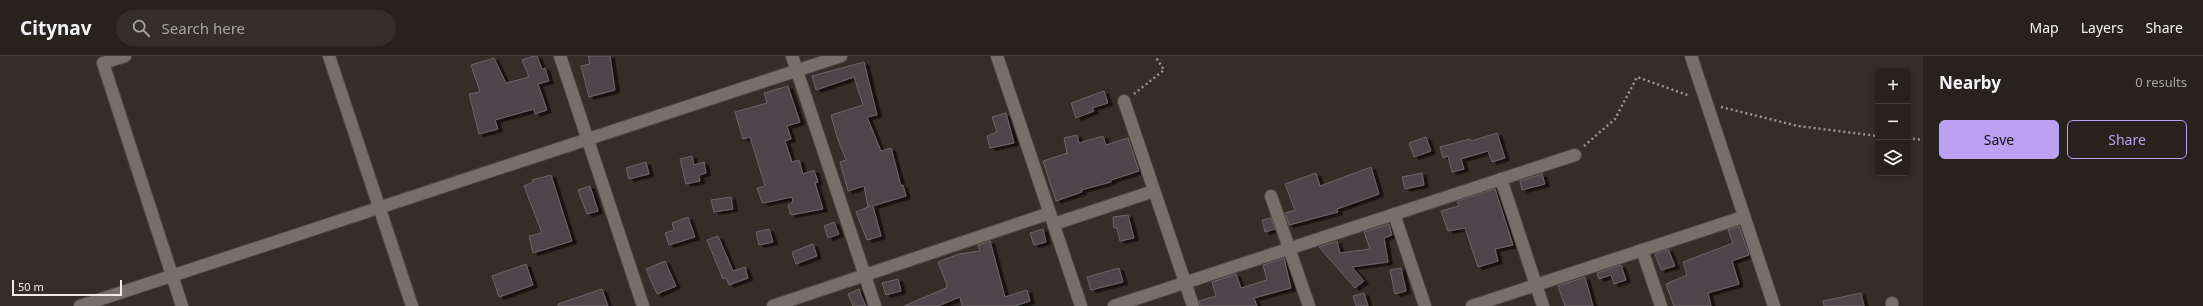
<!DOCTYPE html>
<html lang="en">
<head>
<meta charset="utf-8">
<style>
	:root { --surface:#28221e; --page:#342f2b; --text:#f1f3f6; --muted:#a5a4a4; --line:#443f3c; --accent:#bca0f2 }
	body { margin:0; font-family:"Noto Sans",sans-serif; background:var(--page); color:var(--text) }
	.controls { position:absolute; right:12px; top:12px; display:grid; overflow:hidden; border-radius:6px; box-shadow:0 2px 10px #0003 }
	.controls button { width:36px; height:36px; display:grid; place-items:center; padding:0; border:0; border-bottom:1px solid var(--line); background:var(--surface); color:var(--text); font:20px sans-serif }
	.scale { position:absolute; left:12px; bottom:10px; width:110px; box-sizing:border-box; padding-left:4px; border:2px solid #f1ebe8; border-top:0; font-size:11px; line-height:14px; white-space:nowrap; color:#f1ebe8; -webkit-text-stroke:3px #352d28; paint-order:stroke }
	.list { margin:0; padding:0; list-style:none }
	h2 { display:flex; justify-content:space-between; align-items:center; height:52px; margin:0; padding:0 16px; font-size:17px }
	h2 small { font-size:13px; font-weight:400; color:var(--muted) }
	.actions { display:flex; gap:8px; padding:12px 16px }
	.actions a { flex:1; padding:9px 0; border:1px solid var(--accent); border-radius:6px; text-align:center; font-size:14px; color:var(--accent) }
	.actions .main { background:var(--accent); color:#111 }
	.icon { flex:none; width:22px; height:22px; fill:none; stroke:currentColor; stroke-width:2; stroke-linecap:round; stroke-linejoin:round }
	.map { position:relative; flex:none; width:1923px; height:250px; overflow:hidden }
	header { display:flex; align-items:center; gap:24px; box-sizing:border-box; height:56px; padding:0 20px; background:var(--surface); border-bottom:1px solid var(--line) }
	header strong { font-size:19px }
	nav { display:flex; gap:22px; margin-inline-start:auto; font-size:14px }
	.search { width:280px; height:36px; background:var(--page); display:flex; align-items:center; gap:10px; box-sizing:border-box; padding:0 14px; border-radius:22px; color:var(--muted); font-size:15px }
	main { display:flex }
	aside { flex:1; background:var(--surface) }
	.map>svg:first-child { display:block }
	.building { fill:#4e454a; stroke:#6e6469; filter:url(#shadow) }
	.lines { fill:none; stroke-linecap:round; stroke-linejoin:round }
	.minor-casing { stroke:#504845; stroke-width:14 }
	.path { stroke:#9c9591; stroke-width:2.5; stroke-dasharray:2 3; stroke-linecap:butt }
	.minor { stroke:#796f6a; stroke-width:12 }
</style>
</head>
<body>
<header>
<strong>Citynav</strong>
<div class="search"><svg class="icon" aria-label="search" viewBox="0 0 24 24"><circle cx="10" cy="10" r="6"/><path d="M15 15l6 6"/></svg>Search here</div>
<nav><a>Map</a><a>Layers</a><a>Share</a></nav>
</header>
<main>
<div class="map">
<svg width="1923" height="250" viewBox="0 0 1923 250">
	<defs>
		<filter id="shadow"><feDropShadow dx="4.5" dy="2.5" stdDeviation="0" flood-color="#0009"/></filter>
	</defs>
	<rect width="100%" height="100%" fill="#352d28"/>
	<g class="building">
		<path d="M534,0H537L542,13L545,12L549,25L538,28L547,54L535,58L534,53L495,64L498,73L479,78L469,38L480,36L471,9L494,2L506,27L529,21L522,4Z"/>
		<path d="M588,0H610L615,34L589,41L581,10L590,8Z"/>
		<path d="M864,6L877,59L867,61L881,95L891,92L901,130L903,129L906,140L873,150L881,180L867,184L856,156L870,150L868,151L864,130L848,135L840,106L846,104L837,81L831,59L863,49L854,21L816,34L812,20Z"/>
		<path d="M788,30L800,66L787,70L791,83L785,85L792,106L799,104L803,118L814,114L818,126L815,127L823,153L791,159L788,149L793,146L792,141L764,147L762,146L757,132L765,130L750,81L743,83L735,56L767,47L764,37Z"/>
		<path d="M1104,35L1108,47L1092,52L1094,55L1076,62L1071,47Z"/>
		<path d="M1006,57L1014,87L990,92L987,80L997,76L992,61Z"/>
		<path d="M1497,77L1505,102L1492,106L1488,95L1461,103L1464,113L1452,116L1448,100L1443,102L1440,91L1470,83L1471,85Z"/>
		<path d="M1077,79L1079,87L1103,80L1106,89L1128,82L1139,115L1111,124V126L1081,134L1082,136L1056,145L1043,105L1067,97L1064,82Z"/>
		<path d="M1426,81L1431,95L1414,101L1409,87Z"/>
		<path d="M692,100L694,109L704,106L706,117L699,119L700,125L686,128L680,103Z"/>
		<path d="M646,106L649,118L629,123L626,112Z"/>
		<path d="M1371,111L1379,138L1337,153L1338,156L1289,169L1285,157L1295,154L1285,128L1316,117L1320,130Z"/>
		<path d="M1422,117L1424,129L1405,133L1402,121Z"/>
		<path d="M1542,118L1545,128L1522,134L1520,125Z"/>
		<path d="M551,119L572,185L533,197L529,180L542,177L524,130L533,126L532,124Z"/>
		<path d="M590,130L598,155L587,158L578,134Z"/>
		<path d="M1495,133L1513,189L1495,193L1498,205L1478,211L1465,172L1448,175L1441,155L1459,150L1457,145Z"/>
		<path d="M731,141L733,153L714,156L711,144Z"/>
		<path d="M1128,159L1134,182L1120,185L1117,172H1114L1113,161Z"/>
		<path d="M688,161L695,181L669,189L665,177L674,174L672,167Z"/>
		<path d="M1271,162L1275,173L1265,176L1262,164Z"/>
		<path d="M834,166L839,178L828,182L824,170Z"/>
		<path d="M1389,168L1392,179L1384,182L1388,206L1352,211L1364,225L1355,232L1319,191L1337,185L1340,197L1370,193L1364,176Z"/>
		<path d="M1739,170L1749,199L1732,205L1739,228L1708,237L1711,250H1674L1666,228L1687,219L1683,206L1733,187L1728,174Z"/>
		<path d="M769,173L773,186L759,189L756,176Z"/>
		<path d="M1043,173L1046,186L1034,189L1030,177Z"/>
		<path d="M718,180L733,215L745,211L748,222L729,229L726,222L723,223L707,184Z"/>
		<path d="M990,185L1005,241L1027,234L1030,245L1015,250H962L960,241L938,250H904L946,232L947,229L938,206L959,198L980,195L978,189Z"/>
		<path d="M813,188L817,200L796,208L792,196Z"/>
		<path d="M1668,193L1675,210L1661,214L1655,198Z"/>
		<path d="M1284,202L1291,232L1254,242L1257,250H1200L1199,245L1216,240L1212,226L1236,218L1241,232L1267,224L1263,209Z"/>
		<path d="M665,205L676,230L657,238L646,213Z"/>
		<path d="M526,208L533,229L499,241L492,220Z"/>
		<path d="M1621,209L1626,224L1614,228L1611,219L1599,223L1597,217Z"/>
		<path d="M1119,212L1123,226L1091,234L1087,221Z"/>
		<path d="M1401,212L1406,235L1395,238L1390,214Z"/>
		<path d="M1585,221L1593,250H1565L1558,230Z"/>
		<path d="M898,223L901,235L886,239L882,227Z"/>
		<path d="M602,233L608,250H558V248Z"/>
		<path d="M859,233L861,239L866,250H853L848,238Z"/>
		<path d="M1364,237L1368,250H1356L1353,240Z"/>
		<path d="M1861,237L1864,250H1824L1823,245Z"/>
	</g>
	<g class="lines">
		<g class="minor-casing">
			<g id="minor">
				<path d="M125,0L103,7L182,250"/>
				<path d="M329,0L412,250"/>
				<path d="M560,0L643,250"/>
				<path d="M792,0L875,250"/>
				<path d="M997,0L1081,250"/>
				<path d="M1691,0L1774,250"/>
				<path d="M1124,45L1193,250"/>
				<path d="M1501,123L1543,250"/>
				<path d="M1271,140L1309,250"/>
				<path d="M1394,158L1425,250"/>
				<path d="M1054,168L1154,135"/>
				<path d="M1642,194L1661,250"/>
				<path d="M1892,247V250"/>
				<path d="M80,250L841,0"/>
				<path d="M773,250L1050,157"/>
				<path d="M1114,250L1575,99"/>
				<path d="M1472,250L1743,161"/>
			</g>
		</g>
		<g class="path">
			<path d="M1134,38L1164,14L1155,0"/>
			<path d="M1721,51L1798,70L1878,80"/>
			<path d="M1908,82L1923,84"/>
			<path d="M1584,90L1615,63L1637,21L1690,40"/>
		</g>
		<use href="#minor" class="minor"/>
	</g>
</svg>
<div class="controls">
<button>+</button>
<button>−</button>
<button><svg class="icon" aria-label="layers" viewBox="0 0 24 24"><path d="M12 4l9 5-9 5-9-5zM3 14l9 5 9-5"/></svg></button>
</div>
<div class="scale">50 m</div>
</div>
<aside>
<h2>Nearby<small>0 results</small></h2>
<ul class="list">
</ul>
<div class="actions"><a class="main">Save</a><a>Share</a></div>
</aside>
</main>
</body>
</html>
